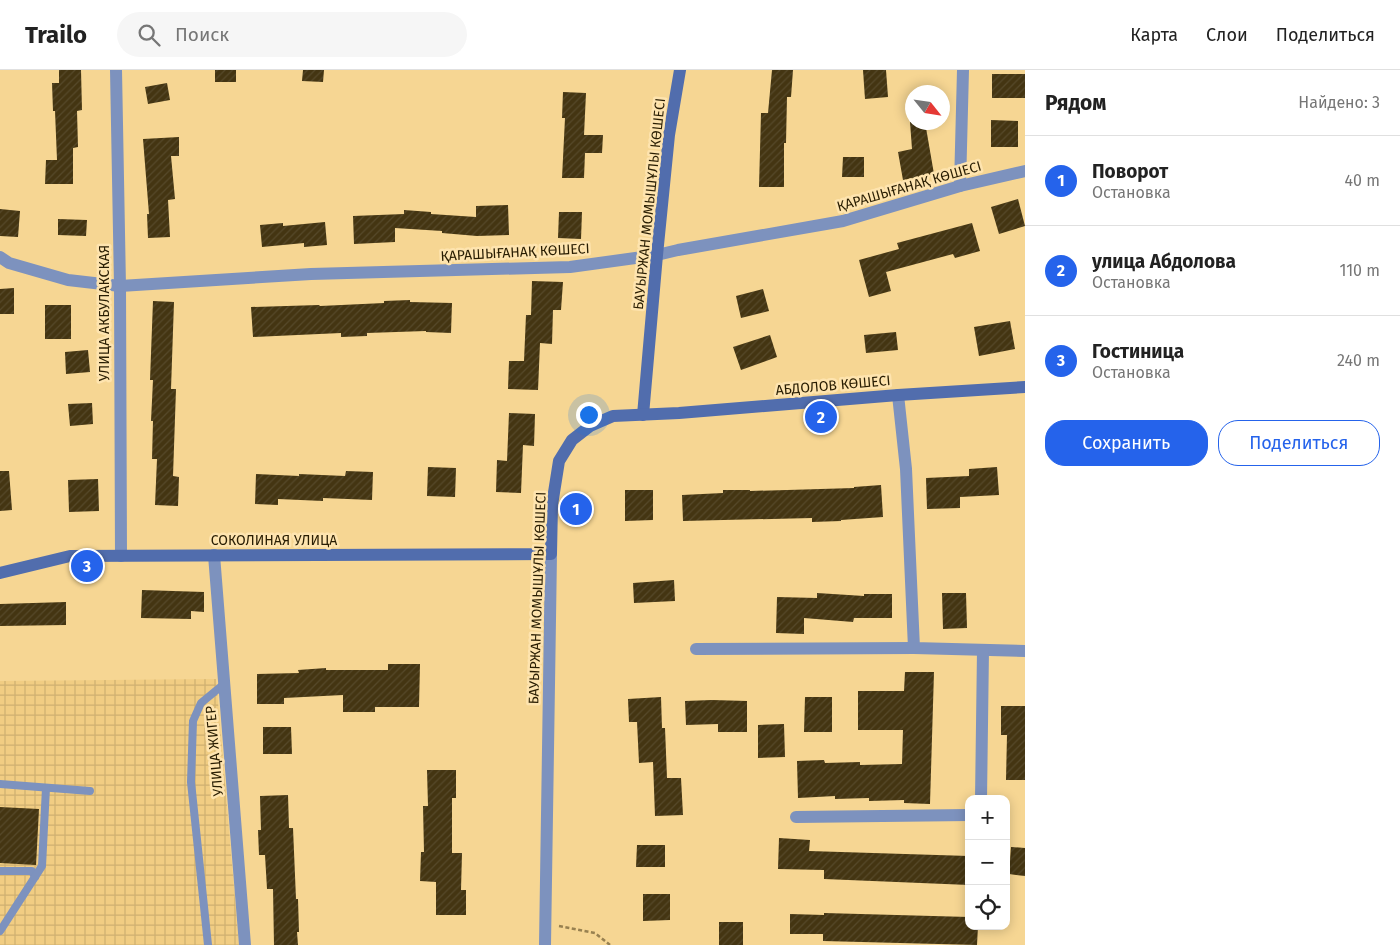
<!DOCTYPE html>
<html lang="ru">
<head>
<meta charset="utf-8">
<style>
	:root { --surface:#fff; --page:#f6f6f6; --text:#222; --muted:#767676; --line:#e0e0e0; --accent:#2563eb }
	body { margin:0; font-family:"Fira Sans",sans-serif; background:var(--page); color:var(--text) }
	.controls { position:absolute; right:15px; bottom:15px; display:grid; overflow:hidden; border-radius:10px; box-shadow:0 2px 12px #0003 }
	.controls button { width:45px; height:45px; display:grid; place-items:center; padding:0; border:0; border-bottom:1px solid var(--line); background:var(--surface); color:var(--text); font:25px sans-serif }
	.compass { position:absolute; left:905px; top:15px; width:45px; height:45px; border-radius:50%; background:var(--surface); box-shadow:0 2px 12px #0003; rotate:120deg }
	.you { position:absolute; left:588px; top:344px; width:18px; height:18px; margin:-12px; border:4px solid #fff; border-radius:50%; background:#1a73e8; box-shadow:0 0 0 8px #1a73e833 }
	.badge { display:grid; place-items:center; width:32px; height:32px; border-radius:50%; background:var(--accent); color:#fff; font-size:16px; font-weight:700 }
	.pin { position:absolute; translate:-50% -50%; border:2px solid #fff; box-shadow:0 1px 5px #0006 }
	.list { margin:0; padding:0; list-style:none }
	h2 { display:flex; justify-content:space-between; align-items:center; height:65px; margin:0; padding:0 20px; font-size:21px }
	h2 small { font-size:16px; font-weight:400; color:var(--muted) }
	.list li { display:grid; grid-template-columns:32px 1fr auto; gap:15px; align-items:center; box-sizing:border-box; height:90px; padding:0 20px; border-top:1px solid var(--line) }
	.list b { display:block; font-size:19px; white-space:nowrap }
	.list p { margin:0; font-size:16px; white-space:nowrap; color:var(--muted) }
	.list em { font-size:16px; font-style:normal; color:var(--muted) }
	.actions { display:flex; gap:10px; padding:15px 20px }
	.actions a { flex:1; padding:11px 0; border:1px solid var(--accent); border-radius:20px; text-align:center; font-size:18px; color:var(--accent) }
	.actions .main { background:var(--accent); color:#fff }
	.icon { flex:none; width:28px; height:28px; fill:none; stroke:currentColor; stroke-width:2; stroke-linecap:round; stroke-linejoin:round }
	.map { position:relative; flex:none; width:1025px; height:875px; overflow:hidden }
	header { display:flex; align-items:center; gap:30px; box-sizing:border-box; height:70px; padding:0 25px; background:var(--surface); border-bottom:1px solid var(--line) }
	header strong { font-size:24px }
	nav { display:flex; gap:28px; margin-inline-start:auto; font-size:18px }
	.search { width:350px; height:45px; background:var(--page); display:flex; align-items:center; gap:12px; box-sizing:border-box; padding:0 18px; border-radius:28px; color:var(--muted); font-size:19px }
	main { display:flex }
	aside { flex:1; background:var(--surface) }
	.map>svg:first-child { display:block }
	.industrial { fill:url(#industrial-grid) }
	.building { fill:url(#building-hatch) }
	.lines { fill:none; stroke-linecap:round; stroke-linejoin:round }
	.path { stroke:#988150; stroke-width:2.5; stroke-dasharray:4 2.5; stroke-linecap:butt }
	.lane { stroke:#7d92be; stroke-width:8 }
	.street { stroke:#7d92be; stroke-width:12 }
	.secondary { stroke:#516dad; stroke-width:12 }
	.labels { text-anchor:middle; stroke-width:5; stroke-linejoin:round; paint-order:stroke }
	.street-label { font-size:14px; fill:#291d02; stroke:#fee4af }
</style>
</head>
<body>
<header>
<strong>Trailo</strong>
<div class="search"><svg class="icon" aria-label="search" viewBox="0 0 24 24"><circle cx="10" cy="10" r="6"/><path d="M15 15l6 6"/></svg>Поиск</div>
<nav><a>Карта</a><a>Слои</a><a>Поделиться</a></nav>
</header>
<main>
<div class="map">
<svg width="1025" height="875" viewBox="0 0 1025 875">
	<defs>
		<pattern id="industrial-grid" width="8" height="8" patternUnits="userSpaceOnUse" patternTransform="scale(1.25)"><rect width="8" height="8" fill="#f1cd83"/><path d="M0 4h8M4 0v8" fill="none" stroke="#cfb070"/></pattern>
		<pattern id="building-hatch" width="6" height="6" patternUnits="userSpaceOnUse" patternTransform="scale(1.25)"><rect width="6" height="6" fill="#443512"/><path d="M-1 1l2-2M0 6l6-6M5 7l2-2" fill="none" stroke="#56492a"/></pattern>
	</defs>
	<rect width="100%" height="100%" fill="#f6d693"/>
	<path class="industrial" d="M216,609L239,875H0V611Z"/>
	<g class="building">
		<path d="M59,0H81L82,40L77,41L78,77L73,78V114H45L46,90H57L55,41H53L52,13H59Z"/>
		<rect x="215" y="0" width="21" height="12"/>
		<path d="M303,0H324L323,12L302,11Z"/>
		<path d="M772,0H793L791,27H787L786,73H784V117H759L761,43H768Z"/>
		<path d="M863,0H886L888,27L865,29Z"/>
		<rect x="992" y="4" width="33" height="24"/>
		<path d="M167,13L170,30L148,34L145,17Z"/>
		<path d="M563,22L586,23L584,65H603L602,83H585L584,108H562L565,48H562Z"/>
		<path d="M991,50L1018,51V77H991Z"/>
		<path d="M910,52H925L934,104L903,110L898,82L912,79Z"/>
		<path d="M179,67V86H171L175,129L168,130L170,167L148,168L147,144H149L143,69Z"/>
		<path d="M843,87H864V107H842Z"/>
		<path d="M1018,129L1025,156L999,164L991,137Z"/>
		<path d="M508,135L509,165L477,166L442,163V161L395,158V172L354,174L353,146L404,144V140L431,142V144L476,147V136Z"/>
		<path d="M0,139L20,141L18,167L0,166Z"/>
		<path d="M559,142H582L581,169L558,168Z"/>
		<path d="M58,149L87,150L86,166L58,165Z"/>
		<path d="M325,152L327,175L304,177V173L262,177L260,155L283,153V156Z"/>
		<path d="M972,153L980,181L955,188L953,184L886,202L891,221L869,227L859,190L899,179L897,173Z"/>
		<path d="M532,211L563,212L561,240H553L552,274L540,273L538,320L508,319L509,291H524L526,245H531Z"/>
		<path d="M14,218V244H0V219Z"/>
		<path d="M763,219L769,241L741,248L736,226Z"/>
		<path d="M410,230V232L452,233L451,263L426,262V261L367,263V266L341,267V263L253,267L251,237L319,235L320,236L384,233V231Z"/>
		<path d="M153,231L174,232L171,319H176L173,406L179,407L178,436L155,435L157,389H152L153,351H151L153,310H150Z"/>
		<rect x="45" y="235" width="26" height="34"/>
		<path d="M1010,251L1015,279L979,286L974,257Z"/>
		<path d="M896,262L898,280L866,283L864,265Z"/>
		<path d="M770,265L777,287L741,300L733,277Z"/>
		<path d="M88,280L90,302L66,304L65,282Z"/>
		<path d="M92,333L93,354L70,356L68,334Z"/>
		<path d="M509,343L535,344L534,376L523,375L521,423L496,422L497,390L507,391Z"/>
		<path d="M428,397L456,398L455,427L427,426Z"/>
		<path d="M997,397L999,425L960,427V438L927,439L926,408L969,406V399Z"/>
		<path d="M0,401H9L12,440L0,441Z"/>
		<path d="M346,401L373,402L372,430L323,428V431L278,429V435L255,434L256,404L299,406V404L345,406Z"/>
		<path d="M98,409L99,441L69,442L68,410Z"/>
		<path d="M881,415L883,447L841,450V451L812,452V448L683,451L682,425L723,423V420H750V421L854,418V417Z"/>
		<path d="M625,420H653V450L625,451Z"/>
		<path d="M674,510L675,531L634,533L633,513Z"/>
		<path d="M142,520L204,522V542L191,541V549L141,548Z"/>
		<path d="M817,523L864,526V524H892V548H854L853,552L804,548V564L776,563L777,527L817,528Z"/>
		<path d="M942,523H966L967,558L943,559Z"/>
		<path d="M66,532V555L0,556V534Z"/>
		<path d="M388,594H420L419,637H375V642H343V625L284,628V634H257V604L299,603L298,600L326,598V600H388Z"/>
		<path d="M905,602H934L930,734L904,733V730L869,731V728L835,729V726L798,728L797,691L824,690L825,693L860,692V695L902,694L903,660H858V621H904Z"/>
		<path d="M661,627L662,658H665L667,708H681L683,745L655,746L653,692L639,693L637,652H629L628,629Z"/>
		<path d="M805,627H832V662H804Z"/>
		<path d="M712,630L747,631V662H718V654L686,655L685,631Z"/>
		<path d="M1001,636H1025V710H1006L1007,665H1001Z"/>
		<path d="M784,654L785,687L758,688V655Z"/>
		<path d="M263,657H291L292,684H263Z"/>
		<path d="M427,700H456V728H452V783H462L461,820H466V845H436V812L420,811L421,782H424L423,736H428Z"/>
		<path d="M288,725L289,758H293L296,829H298L299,862H297L298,875H274L273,819H267L265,785H259L258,760H261L260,726Z"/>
		<path d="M0,737L39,739L36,795L0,793Z"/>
		<path d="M779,768L810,770L809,781L969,786V815L824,809V800L778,799Z"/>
		<path d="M637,775H665V797H636Z"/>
		<path d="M1011,777L1025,778V806L1009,804Z"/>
		<path d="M643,824H670V850L643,851Z"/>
		<path d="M824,843L969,847V856H978L977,875L823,871V864H790V844L824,845Z"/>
		<rect x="719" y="852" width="24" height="23"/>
	</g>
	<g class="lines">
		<path class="path" d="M559,856L595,863L610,875"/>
		<g class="lane">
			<path d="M0,714L90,721"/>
			<path d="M0,801H32L35,807"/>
			<path d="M0,861L42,796L46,718"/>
			<path d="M208,875L191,712L193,651L201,633L224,614"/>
		</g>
		<g class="street">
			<path d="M116,0L120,216L121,486"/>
			<path d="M960,116L963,0"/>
			<path d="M0,187L9,193L68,210L120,216L311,204L570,197L657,185L678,180L843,151L960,116L1025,101"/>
			<path d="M898,325L906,399L914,578L1025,581"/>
			<path d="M214,485L245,875"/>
			<path d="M696,579L914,578"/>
			<path d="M981,729L983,580"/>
			<path d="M796,747L969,745"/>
			<path d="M545,875L551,484"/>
		</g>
		<g class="secondary">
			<path d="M643,345L657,185L669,65L680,0"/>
			<path d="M0,503L70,486L551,484L552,435L559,391L572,370L590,356L613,346L679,343L898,325L1025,317"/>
		</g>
	</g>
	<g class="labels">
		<g class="street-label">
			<text transform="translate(909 116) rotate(-16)" y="5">ҚАРАШЫҒАНАҚ КӨШЕСІ</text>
			<text transform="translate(649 134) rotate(-84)" y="5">БАУЫРЖАН МОМЫШҰЛЫ КӨШЕСІ</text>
			<text transform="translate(515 182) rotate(-3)" y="5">ҚАРАШЫҒАНАҚ КӨШЕСІ</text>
			<text transform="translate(104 243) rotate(-90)" y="5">УЛИЦА АКБУЛАКСКАЯ</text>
			<text transform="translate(833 315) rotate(-5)" y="5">АБДОЛОВ КӨШЕСІ</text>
			<text x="274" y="475">СОКОЛИНАЯ УЛИЦА</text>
			<text transform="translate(537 528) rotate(-88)" y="5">БАУЫРЖАН МОМЫШҰЛЫ КӨШЕСІ</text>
			<text transform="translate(214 681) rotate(-95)" y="5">УЛИЦА ЖИГЕР</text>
		</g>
	</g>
</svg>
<div class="controls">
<button>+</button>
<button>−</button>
<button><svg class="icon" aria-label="locate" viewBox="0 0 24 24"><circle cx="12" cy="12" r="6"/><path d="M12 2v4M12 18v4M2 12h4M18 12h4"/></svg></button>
</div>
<svg class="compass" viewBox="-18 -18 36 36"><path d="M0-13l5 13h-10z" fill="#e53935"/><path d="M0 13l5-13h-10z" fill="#767676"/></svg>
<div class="you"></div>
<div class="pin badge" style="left:576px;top:439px">1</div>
<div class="pin badge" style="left:821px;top:347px">2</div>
<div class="pin badge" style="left:87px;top:496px">3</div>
</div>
<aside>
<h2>Рядом<small>Найдено: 3</small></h2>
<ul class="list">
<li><span class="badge">1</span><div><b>Поворот</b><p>Остановка</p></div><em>40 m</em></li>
<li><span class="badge">2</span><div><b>улица Абдолова</b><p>Остановка</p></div><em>110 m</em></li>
<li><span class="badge">3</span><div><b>Гостиница</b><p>Остановка</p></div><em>240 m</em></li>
</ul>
<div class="actions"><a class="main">Сохранить</a><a>Поделиться</a></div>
</aside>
</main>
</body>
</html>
